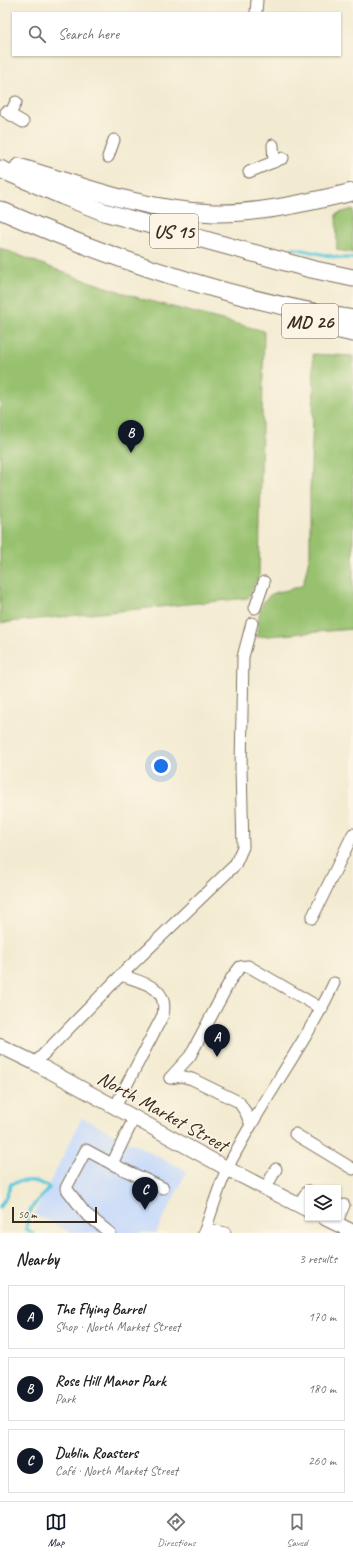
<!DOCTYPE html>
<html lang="en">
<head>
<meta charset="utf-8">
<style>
	:root { --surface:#fff; --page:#f6f6f6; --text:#202124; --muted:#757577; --line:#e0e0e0; --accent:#111827 }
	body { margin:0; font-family:Caveat,sans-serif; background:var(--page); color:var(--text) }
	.controls { position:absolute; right:12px; bottom:12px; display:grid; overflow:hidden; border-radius:0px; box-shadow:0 1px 3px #0004 }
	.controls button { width:36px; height:36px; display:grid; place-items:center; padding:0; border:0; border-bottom:1px solid var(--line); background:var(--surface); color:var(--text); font:20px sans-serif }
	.scale { position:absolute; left:12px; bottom:10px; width:85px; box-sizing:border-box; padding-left:4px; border:2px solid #3b2a1e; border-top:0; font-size:11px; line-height:14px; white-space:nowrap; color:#3b2a1e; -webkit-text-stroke:3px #fcf5e5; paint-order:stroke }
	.you { position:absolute; left:161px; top:766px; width:14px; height:14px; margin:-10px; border:3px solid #fff; border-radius:50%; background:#1a73e8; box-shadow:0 0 0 6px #1a73e833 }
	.badge { display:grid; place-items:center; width:26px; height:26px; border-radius:50%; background:var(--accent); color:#fff; font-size:13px; font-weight:700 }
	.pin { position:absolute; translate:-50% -33px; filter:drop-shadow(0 1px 2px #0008) }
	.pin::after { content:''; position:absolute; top:21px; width:14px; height:12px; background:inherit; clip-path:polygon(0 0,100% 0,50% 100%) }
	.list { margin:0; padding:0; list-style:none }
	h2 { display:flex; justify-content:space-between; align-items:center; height:52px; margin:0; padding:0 16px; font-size:17px }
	h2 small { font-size:13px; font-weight:400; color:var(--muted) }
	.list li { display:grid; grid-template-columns:26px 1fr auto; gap:12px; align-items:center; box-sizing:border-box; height:64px; margin:0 8px 8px; padding:0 8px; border:1px solid var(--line); border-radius:0px }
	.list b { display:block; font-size:15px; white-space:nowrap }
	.list p { margin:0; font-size:13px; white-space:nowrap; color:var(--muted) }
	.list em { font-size:13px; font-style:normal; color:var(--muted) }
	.icon { flex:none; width:22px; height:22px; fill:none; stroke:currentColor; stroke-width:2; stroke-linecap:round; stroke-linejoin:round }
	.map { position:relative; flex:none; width:353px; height:1233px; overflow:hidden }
	.search { position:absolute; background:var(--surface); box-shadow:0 1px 3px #0004; left:12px; right:12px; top:12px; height:44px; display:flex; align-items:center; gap:10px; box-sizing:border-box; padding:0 14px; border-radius:0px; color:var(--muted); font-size:15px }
	.sheet { height:268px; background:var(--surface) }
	nav { display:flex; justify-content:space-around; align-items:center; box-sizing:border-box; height:56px; border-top:1px solid var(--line); background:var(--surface); font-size:11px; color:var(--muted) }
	nav a { display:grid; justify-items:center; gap:2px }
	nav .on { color:var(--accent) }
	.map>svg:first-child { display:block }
	.built { fill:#cadcf9 }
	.green { fill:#97c16e; stroke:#697646 }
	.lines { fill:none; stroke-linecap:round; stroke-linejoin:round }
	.stream { stroke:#5fc9db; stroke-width:3.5 }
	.minor-casing { stroke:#7b6e5d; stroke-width:13 }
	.major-casing { stroke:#7b6e5d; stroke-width:16 }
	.highway-casing { stroke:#7b6e5d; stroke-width:19 }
	.minor { stroke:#fff; stroke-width:11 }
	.major { stroke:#fff; stroke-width:14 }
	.highway { stroke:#fff; stroke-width:17 }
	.labels { text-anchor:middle; stroke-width:3.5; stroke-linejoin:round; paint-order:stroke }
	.shield { fill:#fcf5e5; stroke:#75675a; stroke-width:1 }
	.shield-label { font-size:19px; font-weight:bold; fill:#3b2a1e }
	.street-label { font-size:20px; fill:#3b2a1e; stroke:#fcf5e5 }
</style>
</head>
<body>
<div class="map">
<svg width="353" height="1233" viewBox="0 0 353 1233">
	<rect width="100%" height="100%" fill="#fcf5e5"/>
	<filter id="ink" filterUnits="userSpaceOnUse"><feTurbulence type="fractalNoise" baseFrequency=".025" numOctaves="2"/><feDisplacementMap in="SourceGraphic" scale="8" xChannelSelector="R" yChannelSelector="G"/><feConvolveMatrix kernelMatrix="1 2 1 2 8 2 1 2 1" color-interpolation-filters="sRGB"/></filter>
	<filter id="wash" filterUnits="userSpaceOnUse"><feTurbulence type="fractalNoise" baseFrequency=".012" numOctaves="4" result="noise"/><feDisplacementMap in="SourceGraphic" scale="16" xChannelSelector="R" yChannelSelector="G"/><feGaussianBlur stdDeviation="0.9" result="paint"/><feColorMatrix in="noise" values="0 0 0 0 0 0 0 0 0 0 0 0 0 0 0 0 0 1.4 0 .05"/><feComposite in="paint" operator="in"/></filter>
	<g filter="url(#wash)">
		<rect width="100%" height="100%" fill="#f3ebd1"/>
		<path class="built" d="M82,1118L187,1171L156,1233H72L34,1214Z"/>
		<g class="green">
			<path d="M353,209V253L337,250L336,214Z"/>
			<path d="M0,248L76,277L142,299L264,331L259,575L248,598L0,623Z"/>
			<path d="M313,354L353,356V629L257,637C258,620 258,596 278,592C287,590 294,589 303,585L310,554V492L314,391Z"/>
		</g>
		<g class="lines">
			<g class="stream">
				<path d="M293,248L340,258H353"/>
				<path d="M0,1207L6,1197L11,1184C23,1179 38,1179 49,1188C35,1205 29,1204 26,1229L33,1233"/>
			</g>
		</g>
	</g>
	<g filter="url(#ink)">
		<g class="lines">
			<g class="minor-casing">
				<g id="minor">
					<path d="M256,13L257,0"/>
					<path d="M6,112L23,122"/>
					<path d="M10,114L16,102"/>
					<path d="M273,145L274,162"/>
					<path d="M108,157L114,140"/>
					<path d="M249,172L283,158"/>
					<path d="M255,608L264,582"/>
					<path d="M312,918L353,834"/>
					<path d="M35,1063L121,975L235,865L243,847L241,768L243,657L252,623"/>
					<path d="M170,1078L190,1056L231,979L240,967L248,966L322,1009"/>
					<path d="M170,1078L181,1076L192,1079L239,1102L246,1113L251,1125"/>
					<path d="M115,1107L163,1015C169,986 143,983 121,975"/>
					<path d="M295,1134L353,1169"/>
					<path d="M112,1164L134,1118"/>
					<path d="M265,1189L276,1169"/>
					<path d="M299,1205L308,1191"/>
					<path d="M336,1224L344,1205"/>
					<path d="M206,1229L225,1233"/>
					<path d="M110,1233L85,1213L66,1188L86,1150L112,1164L163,1188"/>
					<path d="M204,1233C212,1211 218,1188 228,1167C259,1104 304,1047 334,983"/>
				</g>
			</g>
			<g class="major-casing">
				<g id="major">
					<path d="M0,1046L35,1063L228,1169L308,1210"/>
					<path d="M325,1218L353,1232"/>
				</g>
			</g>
			<g class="highway-casing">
				<g id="highway">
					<path d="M19,167C83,187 147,211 214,213C261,214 308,202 353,192"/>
					<path d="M0,169L63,196L104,212L311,269L353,278"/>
					<path d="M0,210C113,260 231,300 353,319"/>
					<path d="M301,316L322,326L353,333"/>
				</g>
			</g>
			<use href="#minor" class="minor"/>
			<use href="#major" class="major"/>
			<use href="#highway" class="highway"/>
		</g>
	</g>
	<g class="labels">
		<g class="shield">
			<rect x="150" y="214" width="48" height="34" rx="3"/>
			<rect x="282" y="304" width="56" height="34" rx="3"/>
		</g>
		<g class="shield-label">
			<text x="174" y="238">US 15</text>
			<text x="310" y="328">MD 26</text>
		</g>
		<g class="street-label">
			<text transform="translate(163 1111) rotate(29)" y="7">North Market Street</text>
		</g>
	</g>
</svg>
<div class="controls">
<button><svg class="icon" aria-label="layers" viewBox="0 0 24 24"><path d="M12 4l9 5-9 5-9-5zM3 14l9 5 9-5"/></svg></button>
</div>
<div class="scale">50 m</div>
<div class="you"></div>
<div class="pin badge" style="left:217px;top:1057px">A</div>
<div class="pin badge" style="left:131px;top:453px">B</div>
<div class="pin badge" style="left:145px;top:1210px">C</div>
<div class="search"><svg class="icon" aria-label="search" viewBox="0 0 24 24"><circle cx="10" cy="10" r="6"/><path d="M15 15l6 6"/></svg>Search here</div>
</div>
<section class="sheet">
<h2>Nearby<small>3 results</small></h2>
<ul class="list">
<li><span class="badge">A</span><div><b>The Flying Barrel</b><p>Shop · North Market Street</p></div><em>170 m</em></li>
<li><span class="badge">B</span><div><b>Rose Hill Manor Park</b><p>Park</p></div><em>180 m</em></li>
<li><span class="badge">C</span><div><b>Dublin Roasters</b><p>Café · North Market Street</p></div><em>260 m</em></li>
</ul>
</section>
<nav>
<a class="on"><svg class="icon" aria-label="map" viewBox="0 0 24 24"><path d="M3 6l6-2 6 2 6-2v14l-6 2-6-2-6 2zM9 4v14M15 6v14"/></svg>Map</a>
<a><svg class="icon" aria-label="directions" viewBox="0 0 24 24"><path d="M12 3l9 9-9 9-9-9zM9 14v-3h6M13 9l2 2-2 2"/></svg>Directions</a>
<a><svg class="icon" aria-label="saved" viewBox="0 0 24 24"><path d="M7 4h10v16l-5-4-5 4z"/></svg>Saved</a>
</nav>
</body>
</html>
